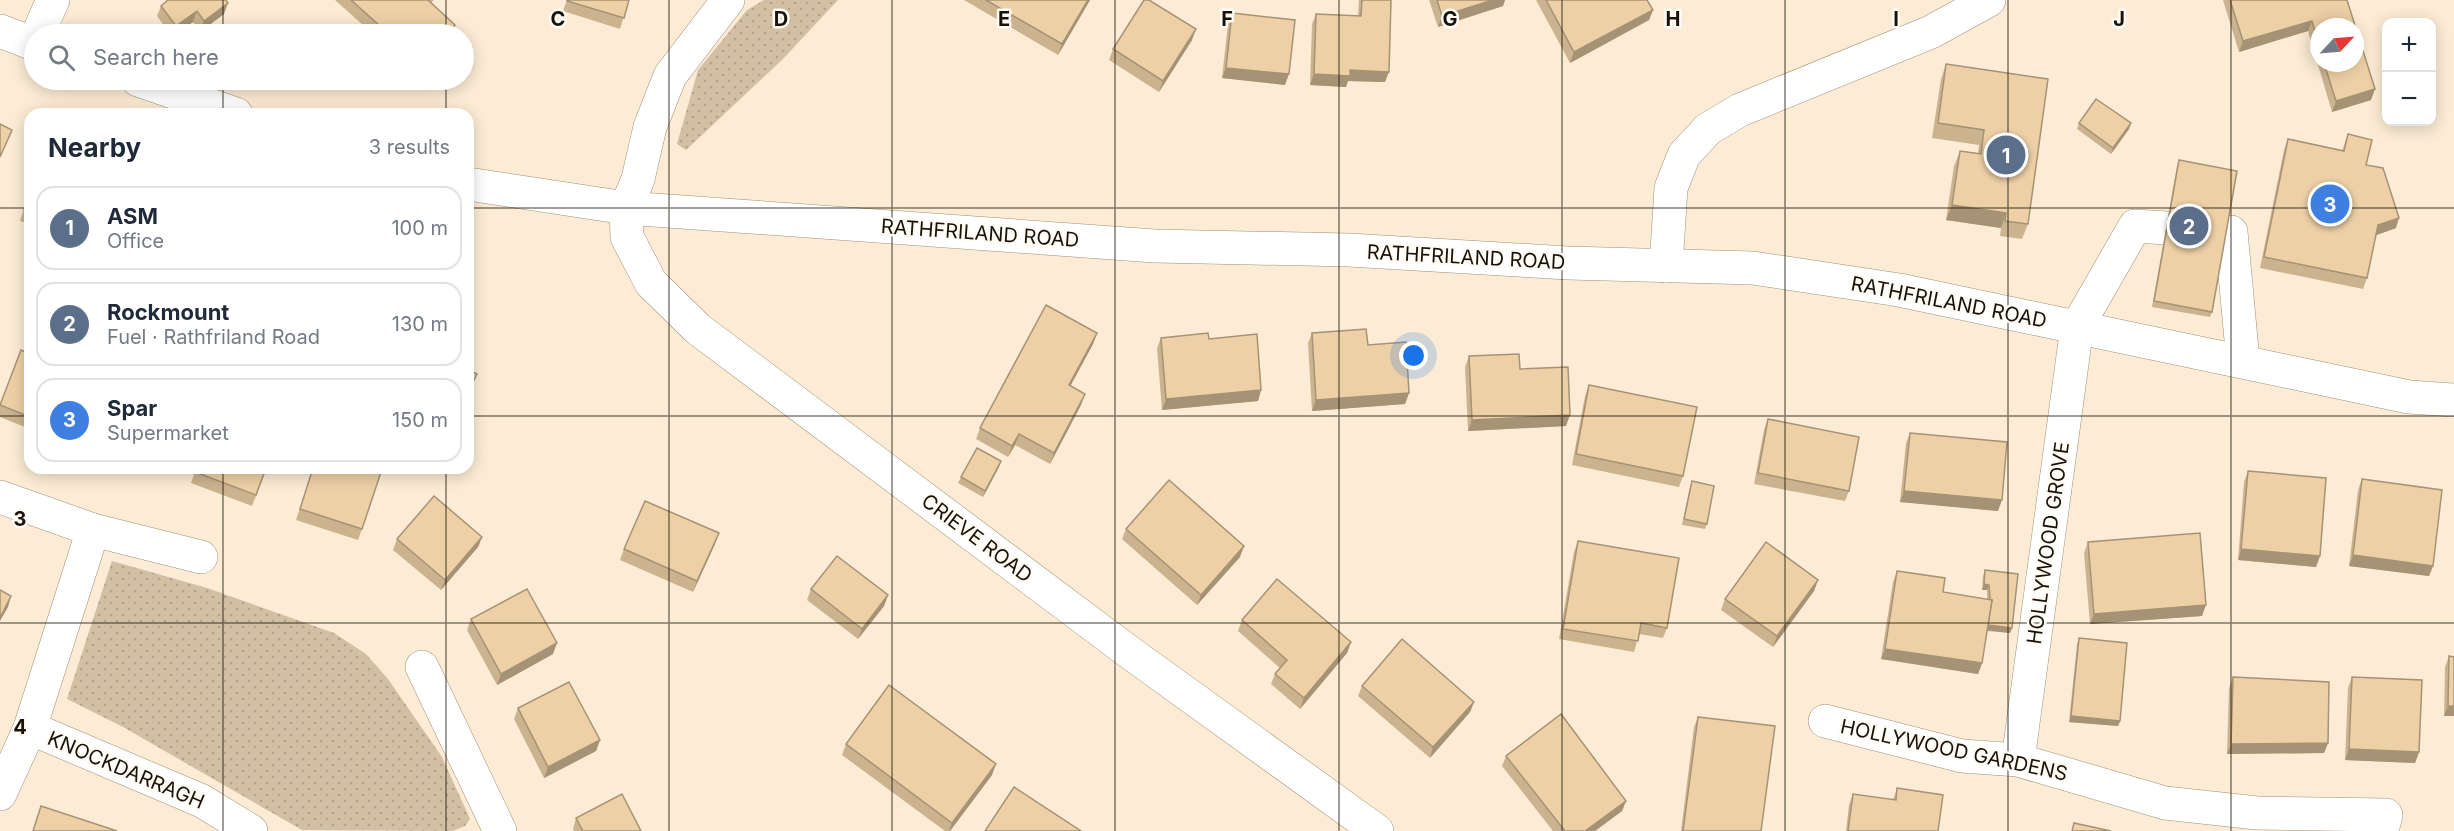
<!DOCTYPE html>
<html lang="en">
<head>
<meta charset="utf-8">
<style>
	:root { --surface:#fff; --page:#f2f2f3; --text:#1f2937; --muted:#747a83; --line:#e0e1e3; --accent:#195dad }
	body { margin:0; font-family:Inter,sans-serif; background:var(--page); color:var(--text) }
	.controls { position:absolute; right:18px; top:18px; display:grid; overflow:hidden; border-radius:12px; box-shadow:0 3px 15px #0003 }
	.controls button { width:54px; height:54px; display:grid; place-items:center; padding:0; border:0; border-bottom:2px solid var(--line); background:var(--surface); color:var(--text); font:30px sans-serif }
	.compass { position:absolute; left:2310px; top:18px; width:54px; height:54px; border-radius:50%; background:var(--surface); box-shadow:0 3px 15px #0003; rotate:64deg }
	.you { position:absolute; left:1414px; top:356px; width:21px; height:21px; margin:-15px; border:4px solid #fff; border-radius:50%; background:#1a73e8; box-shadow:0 0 0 9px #1a73e833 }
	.badge { display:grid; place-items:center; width:39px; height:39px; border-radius:50%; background:var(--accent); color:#fff; font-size:20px; font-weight:700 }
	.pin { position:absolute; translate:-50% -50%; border:3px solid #fff; box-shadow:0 2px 6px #0006 }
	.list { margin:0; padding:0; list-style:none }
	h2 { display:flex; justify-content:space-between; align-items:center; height:78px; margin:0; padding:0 24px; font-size:26px }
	h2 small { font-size:20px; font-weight:400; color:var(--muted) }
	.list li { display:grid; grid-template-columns:39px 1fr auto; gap:18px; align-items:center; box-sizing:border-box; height:84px; margin:0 12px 12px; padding:0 12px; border:2px solid var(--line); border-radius:18px }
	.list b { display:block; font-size:22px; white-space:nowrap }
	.list p { margin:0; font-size:20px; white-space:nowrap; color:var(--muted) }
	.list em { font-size:20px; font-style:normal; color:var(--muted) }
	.icon { flex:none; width:33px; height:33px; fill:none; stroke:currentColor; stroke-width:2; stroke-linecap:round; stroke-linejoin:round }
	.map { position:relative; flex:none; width:2454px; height:831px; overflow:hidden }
	.search { position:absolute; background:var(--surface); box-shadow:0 3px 15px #0003; left:24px; top:24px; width:450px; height:66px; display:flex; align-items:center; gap:15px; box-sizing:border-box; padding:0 21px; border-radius:33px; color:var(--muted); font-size:22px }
	.panel { position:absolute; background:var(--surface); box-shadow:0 3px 15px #0003; left:24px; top:108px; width:450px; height:366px; border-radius:18px }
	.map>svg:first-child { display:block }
	.green { fill:url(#green-dots) }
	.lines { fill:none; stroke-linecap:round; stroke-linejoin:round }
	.minor-casing { stroke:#a28f75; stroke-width:34 }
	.major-casing { stroke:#a28f75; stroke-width:34 }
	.minor { stroke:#fff; stroke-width:33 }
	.major { stroke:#fff; stroke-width:33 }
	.wall { fill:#ccb38f; fill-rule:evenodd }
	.shaded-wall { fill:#a69274 }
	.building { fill:#edd0a6; stroke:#a69274; stroke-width:1.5 }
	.grid { fill:none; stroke:#191208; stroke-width:1.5; stroke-opacity:0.55 }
	.labels { text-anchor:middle; stroke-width:5; stroke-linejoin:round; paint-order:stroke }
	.street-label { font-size:20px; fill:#191208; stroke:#fffbf5 }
	.grid-label { font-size:20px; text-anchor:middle; font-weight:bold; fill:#191208; stroke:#fffbf5; stroke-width:5; stroke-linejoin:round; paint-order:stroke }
</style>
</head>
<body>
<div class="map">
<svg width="2454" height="831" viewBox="0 0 2454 831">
	<defs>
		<pattern id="green-dots" width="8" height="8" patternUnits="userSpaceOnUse" patternTransform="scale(1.5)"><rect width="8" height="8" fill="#d2bfa4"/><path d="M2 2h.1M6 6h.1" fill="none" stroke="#b4a38c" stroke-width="1.8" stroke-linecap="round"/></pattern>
	</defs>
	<rect width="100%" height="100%" fill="#fcecd5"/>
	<g class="green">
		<path d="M764,0H838L783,59L686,150L677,144L698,70L747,10Z"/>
		<path d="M112,561L207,588L334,633L366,654L388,679L442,757L470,819L465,826L453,831L302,830L123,727L67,699Z"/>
	</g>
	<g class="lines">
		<g class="minor-casing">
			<g id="minor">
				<path d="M728,0L670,76L650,127L638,179L626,208L627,237L651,283L698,329L1129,652L1377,831"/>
				<path d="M38,34L53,0"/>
				<path d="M1666,266L1671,188L1684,155L1708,129L1740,110L1931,32L1989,0"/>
				<path d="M0,497L93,530L30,728L0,794"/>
				<path d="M93,530L201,557"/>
				<path d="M422,667L500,831"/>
				<path d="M1825,721L1962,756L2018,760L2165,803L2257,813L2386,815L2382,831"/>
				<path d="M30,728L202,801L251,831"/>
				<path d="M2018,760L2077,327L2135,226L2231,232L2243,361"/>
			</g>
		</g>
		<g class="major-casing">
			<g id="major">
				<path d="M0,31L34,44"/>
				<path d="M138,80L236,114"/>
				<path d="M468,184L626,208L1155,246L1349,250L1568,263L1753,268L1899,290L2409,397L2454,400"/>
			</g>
		</g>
		<use href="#minor" class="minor"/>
		<use href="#major" class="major"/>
	</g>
	<g class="wall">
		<path d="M335,0H434L431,3L455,25L452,34H373Z"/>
		<path d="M567,0H629L620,29L563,11Z"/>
		<path d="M964,0H1090L1058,55Z"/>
		<path d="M1359,0H1391L1385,82L1348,81L1346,87L1310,85L1312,24L1316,14L1358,16Z"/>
		<path d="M1429,0H1505L1503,6L1438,27Z"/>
		<path d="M1536,0H1647L1653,10L1649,20L1570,63Z"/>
		<path d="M2223,0H2347L2371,100L2332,112L2308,31L2239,52ZM2319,27L2355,63H2319Z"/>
		<path d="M161,6L224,14L200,32L193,22L176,34H170L157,16Z"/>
		<path d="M1232,13L1285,85L1222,78L1228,24Z"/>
		<path d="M1192,40L1159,92L1109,60L1113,49Z"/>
		<path d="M1946,64L2048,79L2028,224L2022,239L2000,236L2001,228L1946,220L1954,166L1960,151L1978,153L1979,145L1932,138L1941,79Z"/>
		<path d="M2079,123H2131L2129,129L2111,154L2077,129Z"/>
		<path d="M2348,134L2366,165L2396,228L2376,235L2367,278L2363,289L2260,268L2284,150L2288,139L2342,151Z"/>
		<path d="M2179,160L2212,312L2210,317L2152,307L2177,166Z"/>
		<path d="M30,190V224L20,221Z"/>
		<path d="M1097,333L1093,344L1070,386L1081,405L1050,464L1015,445L1008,457L976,439L980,428Z"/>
		<path d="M1312,333L1368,345L1409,393L1405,404L1312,411L1308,343Z"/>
		<path d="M1161,338L1209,339L1261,390L1258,401L1162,410L1157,348Z"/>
		<path d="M21,350L30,354V429L0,417V406Z"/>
		<path d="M1469,356L1566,426L1468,431L1465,367Z"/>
		<path d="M1589,385L1683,476L1679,487L1572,465L1585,396Z"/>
		<path d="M1768,419L1849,491L1845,501L1754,484L1764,430Z"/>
		<path d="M1910,433L1998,511L1900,502L1906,443Z"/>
		<path d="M999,467L983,497L958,483L961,477Z"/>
		<path d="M196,468H267L252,506L191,483Z"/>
		<path d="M313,468L362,529L358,540L296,520Z"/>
		<path d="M2248,471L2320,556L2316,567L2238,560L2244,482Z"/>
		<path d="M2362,479L2433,566L2429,576L2349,566L2358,490Z"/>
		<path d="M1692,481L1707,524L1705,529L1682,525L1690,487Z"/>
		<path d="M1126,529L1240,557L1197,605L1122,539Z"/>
		<path d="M482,537L478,547L441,590L393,550L397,539Z"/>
		<path d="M1578,541L1667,628L1663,638L1639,634L1634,652L1559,639L1574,552Z"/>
		<path d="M2088,542L2202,616L2090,624L2084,553Z"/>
		<path d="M715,544L693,592L620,560L624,549Z"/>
		<path d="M1985,570L2012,628L2010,633L1987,631L1982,663L1978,674L1881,659L1893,582L1897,571L1943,592L1987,599V590H1982L1983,576Z"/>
		<path d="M1818,580L1814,591L1773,647L1721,610L1725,599Z"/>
		<path d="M811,589L888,595L884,606L858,639L807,600Z"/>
		<path d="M471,619L553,654L497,685L467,630Z"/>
		<path d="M1242,620L1351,642L1347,653L1300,709L1271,684L1275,674L1280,668L1238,631Z"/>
		<path d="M2079,638L2120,721L2118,726L2069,722L2077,644Z"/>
		<path d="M2449,656L2454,657V716H2444L2445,667Z"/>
		<path d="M2233,677L2328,743L2324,753L2227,754L2229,688Z"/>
		<path d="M2352,677L2419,752L2415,763L2345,760L2348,688Z"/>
		<path d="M1362,686L1474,702L1470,712L1430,758L1358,696Z"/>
		<path d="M518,708L600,740L596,751L544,778L514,719Z"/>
		<path d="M1698,717L1761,831H1681L1694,727Z"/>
		<path d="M846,744L992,775L950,831H945L842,755Z"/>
		<path d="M1506,756L1626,801L1622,811L1595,831H1553L1502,766Z"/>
		<path d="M1897,788L1938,831H1846L1849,805L1853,794L1893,800Z"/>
		<path d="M576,818L641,831H574L573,829Z"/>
	</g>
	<g class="shaded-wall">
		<path d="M1088,0H1090L1058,55L1062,44Z"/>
		<path d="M1493,0H1505L1503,6L1438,27L1442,16Z"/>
		<path d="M228,3L224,14L200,32L204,21Z"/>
		<path d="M1653,10L1649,20L1570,63L1574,52Z"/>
		<path d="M197,11L193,22L176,34H173L176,26Z"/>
		<path d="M2312,21L2308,31L2239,52L2243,41Z"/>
		<path d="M455,25L452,34H447Z"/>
		<path d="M1196,29L1192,40L1159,92L1163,81Z"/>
		<path d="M1226,68L1289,74L1285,85L1222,78Z"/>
		<path d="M1350,70L1389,72L1385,82L1348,81L1346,87L1310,85L1314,74Z"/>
		<path d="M2375,89L2371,100L2332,112L2336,101Z"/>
		<path d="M2131,123L2129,129L2111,154L2113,148Z"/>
		<path d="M1952,205L2006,213L2001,228L1946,220Z"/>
		<path d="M2399,218L2396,228L2374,236L2378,225Z"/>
		<path d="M1097,333L1093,344L1065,396L1069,385Z"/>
		<path d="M1261,390L1258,401L1162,410L1166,399Z"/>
		<path d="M1409,393L1405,404L1312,411L1316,400Z"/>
		<path d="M1085,394L1081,405L1050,464L1054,453Z"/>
		<path d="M1570,415L1566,426L1468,431L1472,420Z"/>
		<path d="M1019,434L1015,445L1008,457L1012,446Z"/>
		<path d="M1001,461L999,467L983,497L985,491Z"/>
		<path d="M1904,491L2002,500L1998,511L1900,502Z"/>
		<path d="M719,533L715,544L693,592L697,581Z"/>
		<path d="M482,537L478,547L441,590L445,580Z"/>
		<path d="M1244,546L1240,557L1197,605L1201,595Z"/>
		<path d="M2241,549L2320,556L2316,567L2238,560Z"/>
		<path d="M2353,555L2433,566L2429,576L2349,566Z"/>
		<path d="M1818,580L1814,591L1773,647L1777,636Z"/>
		<path d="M1984,584L1989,585L1987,590H1982Z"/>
		<path d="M888,595L884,606L858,639L862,629Z"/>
		<path d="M11,596L8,607L0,621V618Z"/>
		<path d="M2206,605L2202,616L2090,624L2094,614Z"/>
		<path d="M1987,625L2012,628L2010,633L1985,630Z"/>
		<path d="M1351,642L1347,653L1300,709L1304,698Z"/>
		<path d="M557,643L553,654L497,685L501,674Z"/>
		<path d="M1885,649L1982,663L1978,674L1881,659Z"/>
		<path d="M1474,702L1470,712L1430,758L1433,747Z"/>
		<path d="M2448,706H2454V716H2444Z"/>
		<path d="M2071,716L2120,721L2118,726L2069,722Z"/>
		<path d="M600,740L596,751L544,778L548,767Z"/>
		<path d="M2328,743L2324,753L2227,754L2231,744Z"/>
		<path d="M2349,749L2419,752L2415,763L2345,760Z"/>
		<path d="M996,764L992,775L950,831H949L952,823Z"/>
		<path d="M1626,801L1622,811L1595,831H1585Z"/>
	</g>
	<g class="building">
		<path d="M168,0H226L228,3L204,21L197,11L176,26L161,6Z"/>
		<path d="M351,0H428L455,25L447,34H389Z"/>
		<path d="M567,0H629L624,18L567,1Z"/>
		<path d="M986,0H1088L1062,44Z"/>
		<path d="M1144,0H1149L1196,29L1163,81L1113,49Z"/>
		<path d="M1362,0H1391L1389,72L1350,70V76L1314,74L1316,14L1361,16Z"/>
		<path d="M1437,0H1493L1442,16Z"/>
		<path d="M1546,0H1647L1653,10L1574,52Z"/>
		<path d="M2230,0H2347L2375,89L2336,101L2324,63H2355V27H2319V45L2312,21L2243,41Z"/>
		<path d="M1232,13L1295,20L1289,74L1226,68Z"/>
		<path d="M1946,64L2048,79L2028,224L2005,221L2006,213L1952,205L1960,151L1981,154L1984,130L1938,123Z"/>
		<path d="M2096,99L2131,123L2113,148L2079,123Z"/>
		<path d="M0,124L12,130L0,157Z"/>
		<path d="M2348,134L2372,140L2366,165L2383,168L2399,218L2378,225L2367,278L2264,257L2288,139L2344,151Z"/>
		<path d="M2179,160L2237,171L2212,312L2154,301Z"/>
		<path d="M30,191V212L24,210Z"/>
		<path d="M1046,305L1097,333L1069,385L1085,394L1054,453L1019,434L1012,446L980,428Z"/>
		<path d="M1366,329L1368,345L1406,342L1409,393L1316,400L1312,333Z"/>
		<path d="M1208,333L1209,339L1257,334L1261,390L1166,399L1161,338Z"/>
		<path d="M21,350L30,354V417L0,405Z"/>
		<path d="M1519,354L1520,369L1568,367L1570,415L1472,420L1469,356Z"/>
		<path d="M468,369L477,374L468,392Z"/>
		<path d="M1589,385L1697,407L1683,476L1576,454Z"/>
		<path d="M1768,419L1859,437L1849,491L1758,473Z"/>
		<path d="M1910,433L2007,442L2002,500L1904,491Z"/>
		<path d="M977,448L1001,461L985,491L961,477Z"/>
		<path d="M196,468H266L256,495L195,472Z"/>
		<path d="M313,468H379L382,469L362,529L300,509Z"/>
		<path d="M2248,471L2326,478L2320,556L2241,549Z"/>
		<path d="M2362,479L2442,490L2433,566L2353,555Z"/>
		<path d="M1169,480L1244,546L1201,595L1126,529Z"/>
		<path d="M1692,481L1714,486L1707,524L1684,519Z"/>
		<path d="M434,496L482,537L445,580L397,539Z"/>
		<path d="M645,501L719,533L697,581L624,549Z"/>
		<path d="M2200,533L2206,605L2094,614L2088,542Z"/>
		<path d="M1578,541L1679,558L1667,628L1641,623L1638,641L1563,629Z"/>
		<path d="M1766,542L1818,580L1777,636L1725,599Z"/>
		<path d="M837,556L888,595L862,629L811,589Z"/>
		<path d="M1985,570L2018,574L2012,628L1988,625L1992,600L1990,599L1989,585L1984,584Z"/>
		<path d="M1897,571L1945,578L1943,592L1992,600L1982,663L1885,649Z"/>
		<path d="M1277,579L1351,642L1304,698L1275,674L1287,660L1242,620Z"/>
		<path d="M527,589L557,643L501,674L471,619Z"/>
		<path d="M0,590L11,596L0,618Z"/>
		<path d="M2079,638L2127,643L2120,721L2071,716Z"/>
		<path d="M1402,639L1474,702L1433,747L1362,686Z"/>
		<path d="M2449,656L2454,657V706H2448Z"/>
		<path d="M2233,677L2329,682L2328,743L2231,744Z"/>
		<path d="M2352,677L2422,680L2419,752L2349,749Z"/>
		<path d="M569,682L600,740L548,767L518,708Z"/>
		<path d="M889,685L996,764L952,823L846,744Z"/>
		<path d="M1561,714L1626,801L1585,831H1565L1506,756Z"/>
		<path d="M1698,717L1775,726L1761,831H1683Z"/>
		<path d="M1014,787L1081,831H985Z"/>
		<path d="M1897,788L1943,795L1938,831H1848L1853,794L1896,800Z"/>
		<path d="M622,794L641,831H583L576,818Z"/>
		<path d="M41,806L117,831H33Z"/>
		<path d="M2074,823L2111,831H2072Z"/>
	</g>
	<path class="grid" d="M223,0V34M446,0V34M669,0V831M892,0V831M1115,0V831M1339,0V831M1562,0V831M1785,0V831M2008,0V831M2231,0V831M223,80V114M446,80V114M0,208H30M468,208H2454M0,416H30M468,416H2454M223,468V831M446,468V831M0,623H2454"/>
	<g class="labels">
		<g class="street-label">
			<text transform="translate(980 233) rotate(4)" y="7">RATHFRILAND ROAD</text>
			<text transform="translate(1466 257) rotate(3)" y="7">RATHFRILAND ROAD</text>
			<text transform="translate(1949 302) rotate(11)" y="7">RATHFRILAND ROAD</text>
			<text transform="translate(977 538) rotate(37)" y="7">CRIEVE ROAD</text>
			<text transform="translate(2048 543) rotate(-82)" y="7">HOLLYWOOD GROVE</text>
			<text transform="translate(1954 750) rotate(12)" y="7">HOLLYWOOD GARDENS</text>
			<text transform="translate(126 770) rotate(23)" y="7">KNOCKDARRAGH</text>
		</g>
	</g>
	<g class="grid-label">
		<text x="558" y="26">C</text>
		<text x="781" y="26">D</text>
		<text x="1004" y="26">E</text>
		<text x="1227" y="26">F</text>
		<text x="1450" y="26">G</text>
		<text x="1673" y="26">H</text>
		<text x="1896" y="26">I</text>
		<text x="2119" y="26">J</text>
		<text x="20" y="526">3</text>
		<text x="20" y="734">4</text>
	</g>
</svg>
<div class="controls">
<button>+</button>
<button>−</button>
</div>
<svg class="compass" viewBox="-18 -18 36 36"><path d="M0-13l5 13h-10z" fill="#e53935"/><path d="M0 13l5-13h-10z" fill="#747a83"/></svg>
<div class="you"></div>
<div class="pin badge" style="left:2006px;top:155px;background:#5c6f8a">1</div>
<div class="pin badge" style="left:2189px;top:226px;background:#5c6f8a">2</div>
<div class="pin badge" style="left:2330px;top:204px;background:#3f7fe0">3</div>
<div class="search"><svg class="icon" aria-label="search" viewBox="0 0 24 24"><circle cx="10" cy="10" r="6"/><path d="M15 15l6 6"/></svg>Search here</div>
<section class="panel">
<h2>Nearby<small>3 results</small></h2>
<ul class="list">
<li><span class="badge" style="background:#5c6f8a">1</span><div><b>ASM</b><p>Office</p></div><em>100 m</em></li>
<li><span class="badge" style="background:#5c6f8a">2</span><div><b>Rockmount</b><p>Fuel · Rathfriland Road</p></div><em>130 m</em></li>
<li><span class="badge" style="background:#3f7fe0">3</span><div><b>Spar</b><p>Supermarket</p></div><em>150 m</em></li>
</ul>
</section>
</div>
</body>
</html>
